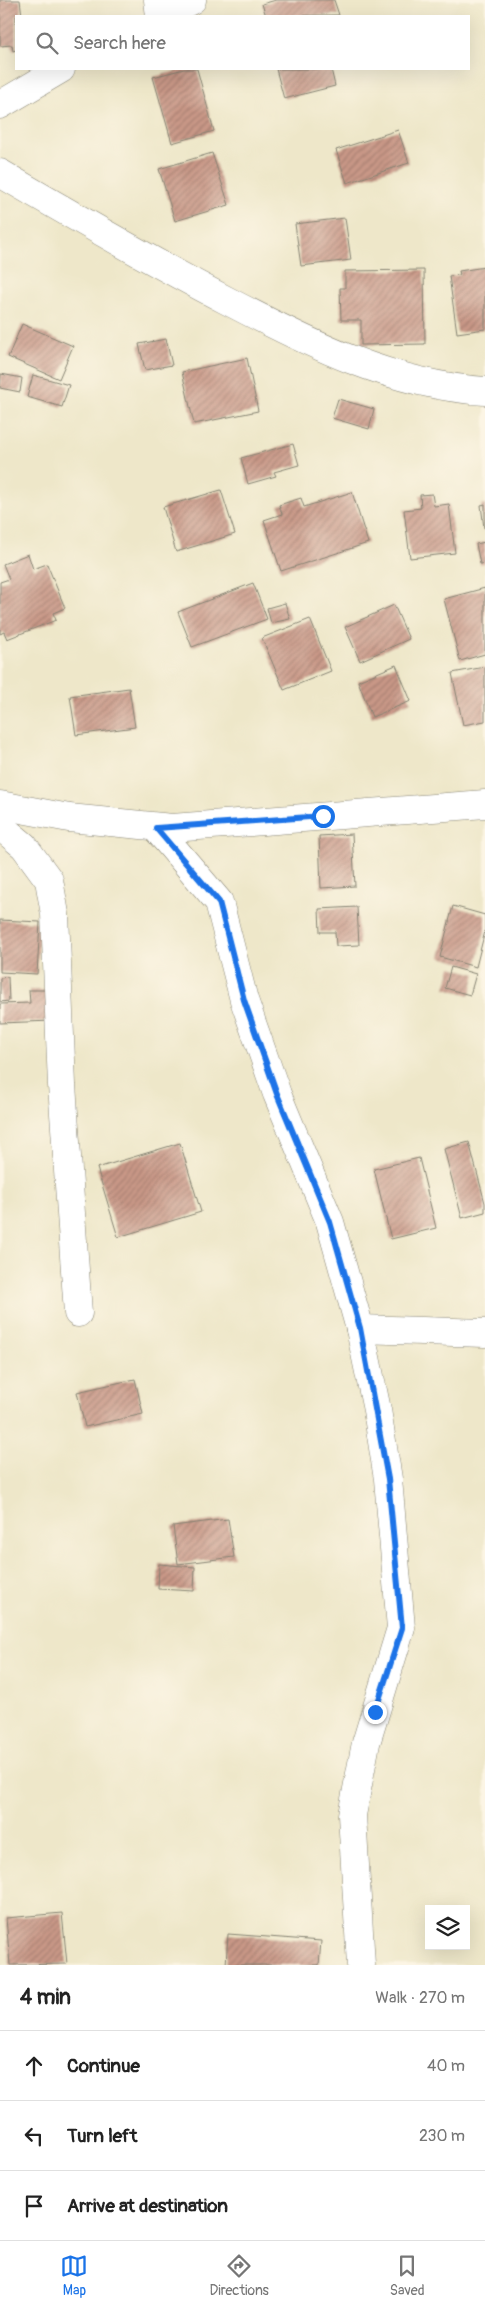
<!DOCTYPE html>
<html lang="en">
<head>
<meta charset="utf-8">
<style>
	:root { --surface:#fff; --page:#f6f6f6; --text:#222; --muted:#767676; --line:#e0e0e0; --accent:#1a73e8 }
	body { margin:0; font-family:Pangolin,sans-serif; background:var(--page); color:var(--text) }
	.controls { position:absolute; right:15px; bottom:15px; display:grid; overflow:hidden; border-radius:0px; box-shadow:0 5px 20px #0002 }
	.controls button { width:45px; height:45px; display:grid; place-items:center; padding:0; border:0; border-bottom:1px solid var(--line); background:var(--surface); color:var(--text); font:25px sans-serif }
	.stop { position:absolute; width:15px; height:15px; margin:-11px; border:4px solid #1a73e8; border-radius:50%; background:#fff }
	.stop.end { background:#1a73e8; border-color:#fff; box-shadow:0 1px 5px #0008 }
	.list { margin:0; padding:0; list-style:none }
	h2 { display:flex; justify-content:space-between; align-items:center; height:65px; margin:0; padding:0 20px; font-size:21px }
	h2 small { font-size:16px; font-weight:400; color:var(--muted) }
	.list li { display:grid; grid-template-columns:32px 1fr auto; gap:15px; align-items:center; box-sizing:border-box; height:70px; padding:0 20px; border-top:1px solid var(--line) }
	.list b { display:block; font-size:19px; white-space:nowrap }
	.list em { font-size:16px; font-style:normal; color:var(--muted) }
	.icon { flex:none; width:28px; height:28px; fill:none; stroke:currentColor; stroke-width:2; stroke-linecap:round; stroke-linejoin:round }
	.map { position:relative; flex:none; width:485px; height:1965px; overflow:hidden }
	.search { position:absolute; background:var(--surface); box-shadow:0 5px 20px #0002; left:15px; right:15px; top:15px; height:55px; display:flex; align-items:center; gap:12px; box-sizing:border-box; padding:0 18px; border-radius:0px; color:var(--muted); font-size:19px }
	.sheet { height:275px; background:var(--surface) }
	nav { display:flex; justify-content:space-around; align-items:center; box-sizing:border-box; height:70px; border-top:1px solid var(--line); background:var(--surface); font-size:14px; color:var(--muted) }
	nav a { display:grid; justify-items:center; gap:2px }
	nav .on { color:var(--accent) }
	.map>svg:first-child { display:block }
	.building { fill:url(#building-hatch) }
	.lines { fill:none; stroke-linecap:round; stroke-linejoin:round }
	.minor-casing { stroke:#858272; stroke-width:29 }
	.minor { stroke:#fff; stroke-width:28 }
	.route { stroke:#1a73e8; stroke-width:6 }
</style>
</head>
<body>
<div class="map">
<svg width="485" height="1965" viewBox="0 0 485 1965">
	<defs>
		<pattern id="building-hatch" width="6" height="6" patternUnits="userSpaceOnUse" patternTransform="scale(1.25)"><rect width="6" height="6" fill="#c99887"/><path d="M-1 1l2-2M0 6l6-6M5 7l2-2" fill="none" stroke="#a27b6e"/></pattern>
	</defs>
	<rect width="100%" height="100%" fill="#fcf5e5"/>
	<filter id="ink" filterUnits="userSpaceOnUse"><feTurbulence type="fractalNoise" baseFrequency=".02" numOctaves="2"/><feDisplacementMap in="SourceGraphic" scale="10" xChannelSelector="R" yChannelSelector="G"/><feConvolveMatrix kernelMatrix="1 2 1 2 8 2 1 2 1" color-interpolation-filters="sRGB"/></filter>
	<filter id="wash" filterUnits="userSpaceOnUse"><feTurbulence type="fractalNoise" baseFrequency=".0096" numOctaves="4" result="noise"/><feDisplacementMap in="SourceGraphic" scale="20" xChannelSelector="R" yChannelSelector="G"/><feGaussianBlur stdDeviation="1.12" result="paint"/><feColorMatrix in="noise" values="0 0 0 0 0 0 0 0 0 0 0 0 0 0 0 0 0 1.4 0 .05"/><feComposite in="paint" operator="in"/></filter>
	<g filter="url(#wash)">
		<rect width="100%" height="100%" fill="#eee7c9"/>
		<g id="blocks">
			<g class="building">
				<path d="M0,0H20L22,16H16V50L13,51L12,45L0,46Z"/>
				<path d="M276,0H334L339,15L266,16L262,4Z"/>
				<path d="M184,69H197L214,131L172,143L153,77Z"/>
				<path d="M276,69H331L335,86L284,99Z"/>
				<path d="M398,130L409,163L347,183L336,150Z"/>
				<path d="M212,153L229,205L175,221L159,169Z"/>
				<path d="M345,218L351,260L301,266L295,224Z"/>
				<path d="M485,267V329L457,333L449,276L460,275L459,271Z"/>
				<path d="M424,270L425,344L361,345V320H341L340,288H345V271Z"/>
				<path d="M22,324L73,346L59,379L8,357Z"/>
				<path d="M166,339L172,365L145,370L139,344Z"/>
				<path d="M247,358L258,411L194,424L182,372Z"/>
				<path d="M1,374L22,378L20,392L0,388Z"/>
				<path d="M33,375L69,385L62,407L27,397Z"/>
				<path d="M338,399L374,409L369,429L332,418Z"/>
				<path d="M293,444L299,465L274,472L276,476L248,484L241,458Z"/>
				<path d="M221,490L235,534L176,552L163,507Z"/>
				<path d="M352,492L368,543L281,571L264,520L282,514L279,505L301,498L304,507Z"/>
				<path d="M432,494L434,506L449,504L455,553L410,558L404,510L421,508L420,495Z"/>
				<path d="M485,504V528H484L481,505Z"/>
				<path d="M485,542V563L480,564L476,544Z"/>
				<path d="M28,554L33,569L47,564L65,608L53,613L56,620L7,639L4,632L0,634V582L9,579L3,564Z"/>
				<path d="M253,583L267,619L192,647L178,612Z"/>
				<path d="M485,588V654L460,661L444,599Z"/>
				<path d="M285,603L290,619L271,623L267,608Z"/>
				<path d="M394,605L409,639L360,661L345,627Z"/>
				<path d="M310,619L331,671L284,690L262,638Z"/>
				<path d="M396,665L411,701L372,717L358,681Z"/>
				<path d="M485,667V721L463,725L452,673Z"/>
				<path d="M129,688L135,727L76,735L70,696Z"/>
				<path d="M352,834L355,886L321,888L319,836Z"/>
				<path d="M453,906L485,915V931L476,967L440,957Z"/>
				<path d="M357,907L359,945L336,946L335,932H320L319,909Z"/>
				<path d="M0,920L40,922L37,974L0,972Z"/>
				<path d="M451,967L476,974L470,995L445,988Z"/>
				<path d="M8,977L9,1001L0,1002V978Z"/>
				<path d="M29,990H51L52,1021L0,1023V1004L30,1003Z"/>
				<path d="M469,1142L485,1203V1212L462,1218L444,1149Z"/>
				<path d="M180,1143L201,1212L118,1237L97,1168Z"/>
				<path d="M419,1158L436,1228L391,1239L374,1169Z"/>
				<path d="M135,1379L143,1414L85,1427L77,1392Z"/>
				<path d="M228,1519L234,1557L178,1564L173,1526Z"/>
				<path d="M159,1564L195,1567L194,1591L158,1589Z"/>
				<path d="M62,1913L67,1964L10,1965L6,1918Z"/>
				<path d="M228,1934L321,1941L319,1965H226Z"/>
			</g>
		</g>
	</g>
	<g filter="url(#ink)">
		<use href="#blocks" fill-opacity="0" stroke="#858272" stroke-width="1"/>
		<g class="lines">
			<g class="minor-casing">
				<g id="minor">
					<path d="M158,0L160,16L192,0"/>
					<path d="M0,105L61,69"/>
					<path d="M0,173C75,217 149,260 226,300C308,343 391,385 485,391"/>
					<path d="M0,805L69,818L172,828L485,804"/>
					<path d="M0,826L24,846L49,880L55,914L62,1085L78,1313"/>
					<path d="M156,828L219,902L244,1000L277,1094L330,1222L360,1329L377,1410L388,1479L401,1628L366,1743L352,1815L361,1965"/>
					<path d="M360,1329L485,1333"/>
				</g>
			</g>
			<use href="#minor" class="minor"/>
		</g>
	</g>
	<g class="lines" filter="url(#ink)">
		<path class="route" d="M323,816L156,828L219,902L244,1000L277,1094L330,1222L360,1328L388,1479L402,1628L375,1712"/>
	</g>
</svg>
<div class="controls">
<button><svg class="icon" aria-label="layers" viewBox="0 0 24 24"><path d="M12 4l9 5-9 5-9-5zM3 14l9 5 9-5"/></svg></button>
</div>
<div class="stop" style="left:323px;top:816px"></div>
<div class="stop end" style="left:375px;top:1712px"></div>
<div class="search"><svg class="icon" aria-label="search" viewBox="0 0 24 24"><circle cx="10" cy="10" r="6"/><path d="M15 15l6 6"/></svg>Search here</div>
</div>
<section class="sheet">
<h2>4 min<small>Walk · 270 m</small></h2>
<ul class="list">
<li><svg class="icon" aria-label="ahead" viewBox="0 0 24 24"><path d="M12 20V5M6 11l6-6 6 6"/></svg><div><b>Continue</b></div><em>40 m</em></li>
<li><svg class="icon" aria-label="left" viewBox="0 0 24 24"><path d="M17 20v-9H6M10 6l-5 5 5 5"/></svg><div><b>Turn left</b></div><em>230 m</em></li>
<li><svg class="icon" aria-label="arrive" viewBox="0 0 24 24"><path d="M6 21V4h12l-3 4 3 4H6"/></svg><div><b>Arrive at destination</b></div></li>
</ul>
</section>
<nav>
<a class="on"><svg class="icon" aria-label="map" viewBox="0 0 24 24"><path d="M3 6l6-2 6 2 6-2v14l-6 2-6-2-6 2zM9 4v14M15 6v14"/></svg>Map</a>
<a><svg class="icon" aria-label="directions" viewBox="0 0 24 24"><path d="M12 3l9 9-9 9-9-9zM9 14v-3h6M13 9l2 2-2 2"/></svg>Directions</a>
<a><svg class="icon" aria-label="saved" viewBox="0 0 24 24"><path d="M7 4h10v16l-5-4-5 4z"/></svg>Saved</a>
</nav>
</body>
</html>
